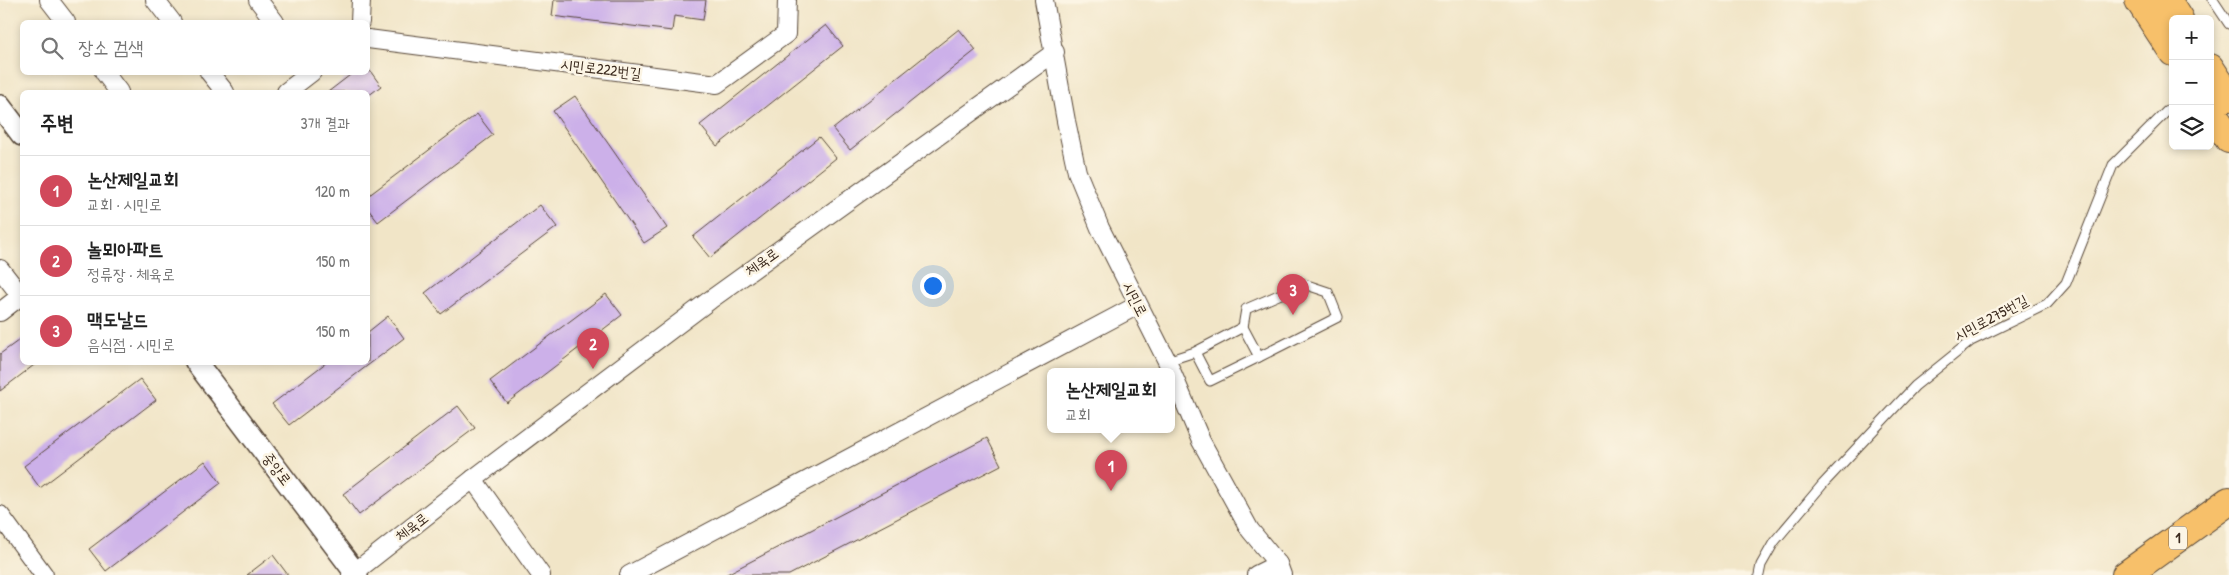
<!DOCTYPE html>
<html lang="ko">
<head>
<meta charset="utf-8">
<style>
	:root { --surface:#fff; --page:#f6f6f6; --text:#222; --muted:#767676; --line:#e0e0e0; --accent:#d1495b }
	body { margin:0; font-family:"Patrick Hand","Poor Story",sans-serif; background:var(--page); color:var(--text) }
	.controls { position:absolute; right:15px; top:15px; display:grid; overflow:hidden; border-radius:8px; box-shadow:0 2px 8px #0003 }
	.controls button { width:45px; height:45px; display:grid; place-items:center; padding:0; border:0; border-bottom:1px solid var(--line); background:var(--surface); color:var(--text); font:25px sans-serif }
	.you { position:absolute; left:932px; top:285px; width:18px; height:18px; margin:-12px; border:4px solid #fff; border-radius:50%; background:#1a73e8; box-shadow:0 0 0 8px #1a73e833 }
	.badge { display:grid; place-items:center; width:32px; height:32px; border-radius:50%; background:var(--accent); color:#fff; font-size:16px; font-weight:700 }
	.pin { position:absolute; translate:-50% -41px; filter:drop-shadow(0 1px 2px #0008) }
	.pin::after { content:''; position:absolute; top:26px; width:18px; height:15px; background:inherit; clip-path:polygon(0 0,100% 0,50% 100%) }
	.popup { position:absolute; left:1047px; top:368px; width:128px; height:65px; box-sizing:border-box; display:grid; place-content:center; border-radius:8px; background:var(--surface); filter:drop-shadow(0 1px 4px #0005); font-size:16px; white-space:nowrap; color:var(--muted) }
	.popup b { font-size:19px; color:var(--text) }
	.popup::after { content:''; position:absolute; left:50%; top:100%; margin-left:-10px; border:10px solid transparent; border-top-color:var(--surface) }
	.list { margin:0; padding:0; list-style:none }
	h2 { display:flex; justify-content:space-between; align-items:center; height:65px; margin:0; padding:0 20px; font-size:21px }
	h2 small { font-size:16px; font-weight:400; color:var(--muted) }
	.list li { display:grid; grid-template-columns:32px 1fr auto; gap:15px; align-items:center; box-sizing:border-box; height:70px; padding:0 20px; border-top:1px solid var(--line) }
	.list b { display:block; font-size:19px; white-space:nowrap }
	.list p { margin:0; font-size:16px; white-space:nowrap; color:var(--muted) }
	.list em { font-size:16px; font-style:normal; color:var(--muted) }
	.icon { flex:none; width:28px; height:28px; fill:none; stroke:currentColor; stroke-width:2; stroke-linecap:round; stroke-linejoin:round }
	.map { position:relative; flex:none; width:2229px; height:575px; overflow:hidden }
	.search { position:absolute; background:var(--surface); box-shadow:0 2px 8px #0003; left:20px; top:20px; width:350px; height:55px; display:flex; align-items:center; gap:12px; box-sizing:border-box; padding:0 18px; border-radius:8px; color:var(--muted); font-size:19px }
	.panel { position:absolute; background:var(--surface); box-shadow:0 2px 8px #0003; left:20px; top:90px; width:350px; height:275px; border-radius:8px }
	.map>svg:first-child { display:block }
	.building { fill:#ccb0e9 }
	.lines { fill:none; stroke-linecap:round; stroke-linejoin:round }
	.service-casing { stroke:#564637; stroke-width:11 }
	.minor-casing { stroke:#564637; stroke-width:20 }
	.tertiary-casing { stroke:#564637; stroke-width:24 }
	.primary-casing { stroke:#564637; stroke-width:30 }
	.service { stroke:#fff; stroke-width:9 }
	.minor { stroke:#fff; stroke-width:18 }
	.tertiary { stroke:#fff; stroke-width:21 }
	.primary { stroke:#f7c06b; stroke-width:28 }
	.labels { text-anchor:middle; stroke-width:5; stroke-linejoin:round; paint-order:stroke }
	.shield { fill:#fcf5e5; stroke:#75675a; stroke-width:1 }
	.shield-label { font-size:14px; font-weight:bold; fill:#3b2a1e }
	.street-label { font-size:15px; fill:#3b2a1e; stroke:#fcf5e5 }
</style>
</head>
<body>
<div class="map">
<svg width="2229" height="575" viewBox="0 0 2229 575">
	<rect width="100%" height="100%" fill="#fcf5e5"/>
	<filter id="ink" filterUnits="userSpaceOnUse"><feTurbulence type="fractalNoise" baseFrequency=".02" numOctaves="2"/><feDisplacementMap in="SourceGraphic" scale="10" xChannelSelector="R" yChannelSelector="G"/><feConvolveMatrix kernelMatrix="1 2 1 2 8 2 1 2 1" color-interpolation-filters="sRGB"/></filter>
	<filter id="wash" filterUnits="userSpaceOnUse"><feTurbulence type="fractalNoise" baseFrequency=".0096" numOctaves="4" result="noise"/><feDisplacementMap in="SourceGraphic" scale="20" xChannelSelector="R" yChannelSelector="G"/><feGaussianBlur stdDeviation="1.12" result="paint"/><feColorMatrix in="noise" values="0 0 0 0 0 0 0 0 0 0 0 0 0 0 0 0 0 1.4 0 .05"/><feComposite in="paint" operator="in"/></filter>
	<g filter="url(#wash)">
		<rect width="100%" height="100%" fill="#f1e5c7"/>
		<g id="blocks">
			<g class="building">
				<path d="M554,0H706L703,20L674,16L672,31L552,16Z"/>
				<path d="M826,25L843,46L717,146L700,125Z"/>
				<path d="M959,29L976,50L850,150L833,129Z"/>
				<path d="M368,68L381,86L368,96V92H328L354,72H368Z"/>
				<path d="M575,96L667,228L644,243L553,111Z"/>
				<path d="M477,114L493,135L378,222L368,209V196Z"/>
				<path d="M819,137L836,158L710,258L693,237Z"/>
				<path d="M540,205L557,227L441,314L425,293Z"/>
				<path d="M606,294L622,315L507,403L490,381Z"/>
				<path d="M388,316L404,338L289,425L272,404L327,362H368V332Z"/>
				<path d="M22,338V362H38L0,391V354Z"/>
				<path d="M140,379L156,400L40,488L24,466Z"/>
				<path d="M458,406L475,428L359,515L343,494Z"/>
				<path d="M987,438L1001,465L789,575H725Z"/>
				<path d="M205,461L221,483L106,571L89,549Z"/>
				<path d="M273,555L288,575H247Z"/>
			</g>
		</g>
	</g>
	<g filter="url(#ink)">
		<use href="#blocks" fill-opacity="0" stroke="#564637" stroke-width="1"/>
		<g class="lines">
			<g class="service-casing">
				<g id="service">
					<path d="M2213,0L2229,24"/>
					<path d="M1243,327L1246,309L1304,284L1328,292L1338,317L1259,357"/>
					<path d="M1167,361L1195,352L1243,327L1259,357L1210,381L1195,352"/>
					<path d="M1759,575L1761,565L1774,542L1823,484L1915,386L1971,341L2047,304L2066,283L2113,165L2167,111"/>
				</g>
			</g>
			<g class="minor-casing">
				<g id="minor">
					<path d="M49,0L66,22"/>
					<path d="M155,0L172,22"/>
					<path d="M258,0L275,22"/>
					<path d="M1044,0L1066,121L1077,172L1100,228L1167,361L1201,441L1250,530L1278,564L1282,575"/>
					<path d="M360,22L361,0"/>
					<path d="M368,39L717,84L786,34L787,0"/>
					<path d="M104,72L119,92"/>
					<path d="M209,72L225,92"/>
					<path d="M286,92L312,72"/>
					<path d="M0,269L21,296"/>
					<path d="M0,312L22,295"/>
					<path d="M473,479L541,575"/>
					<path d="M0,515L44,575"/>
					<path d="M351,575L473,479L710,300L1055,52"/>
					<path d="M629,575L1138,305"/>
					<path d="M1256,575L1278,564"/>
				</g>
			</g>
			<g class="tertiary-casing">
				<g id="tertiary">
					<path d="M0,106L22,135"/>
					<path d="M196,362L357,575"/>
				</g>
			</g>
			<g class="primary-casing">
				<g id="primary">
					<path d="M2139,0L2173,52"/>
					<path d="M2167,0L2179,19"/>
					<path d="M2210,68L2229,97"/>
					<path d="M2210,110L2229,139"/>
					<path d="M2126,575L2229,501"/>
				</g>
			</g>
			<use href="#service" class="service"/>
			<use href="#minor" class="minor"/>
			<use href="#tertiary" class="tertiary"/>
			<use href="#primary" class="primary"/>
		</g>
	</g>
	<g class="labels">
		<rect class="shield" x="2169" y="526.5" width="18" height="23" rx="4"/>
		<g class="shield-label">
			<text x="2178" y="543">1</text>
		</g>
		<g class="street-label">
			<text transform="translate(601 69) rotate(7)" y="5">시민로222번길</text>
			<text transform="translate(762 262) rotate(-36)" y="5">체육로</text>
			<text transform="translate(1135 299) rotate(63)" y="5">시민로</text>
			<text transform="translate(1991 318) rotate(-28)" y="5">시민로275번길</text>
			<text transform="translate(277 469) rotate(53)" y="5">중앙로</text>
			<text transform="translate(412 527) rotate(-38)" y="5">체육로</text>
		</g>
	</g>
</svg>
<div class="controls">
<button>+</button>
<button>−</button>
<button><svg class="icon" aria-label="layers" viewBox="0 0 24 24"><path d="M12 4l9 5-9 5-9-5zM3 14l9 5 9-5"/></svg></button>
</div>
<div class="you"></div>
<div class="pin badge" style="left:1111px;top:491px">1</div>
<div class="popup"><b>논산제일교회</b>교회</div>
<div class="pin badge" style="left:593px;top:369px">2</div>
<div class="pin badge" style="left:1293px;top:315px">3</div>
<div class="search"><svg class="icon" aria-label="search" viewBox="0 0 24 24"><circle cx="10" cy="10" r="6"/><path d="M15 15l6 6"/></svg>장소 검색</div>
<section class="panel">
<h2>주변<small>3개 결과</small></h2>
<ul class="list">
<li><span class="badge">1</span><div><b>논산제일교회</b><p>교회 · 시민로</p></div><em>120 m</em></li>
<li><span class="badge">2</span><div><b>놀뫼아파트</b><p>정류장 · 체육로</p></div><em>150 m</em></li>
<li><span class="badge">3</span><div><b>맥도날드</b><p>음식점 · 시민로</p></div><em>150 m</em></li>
</ul>
</section>
</div>
</body>
</html>
